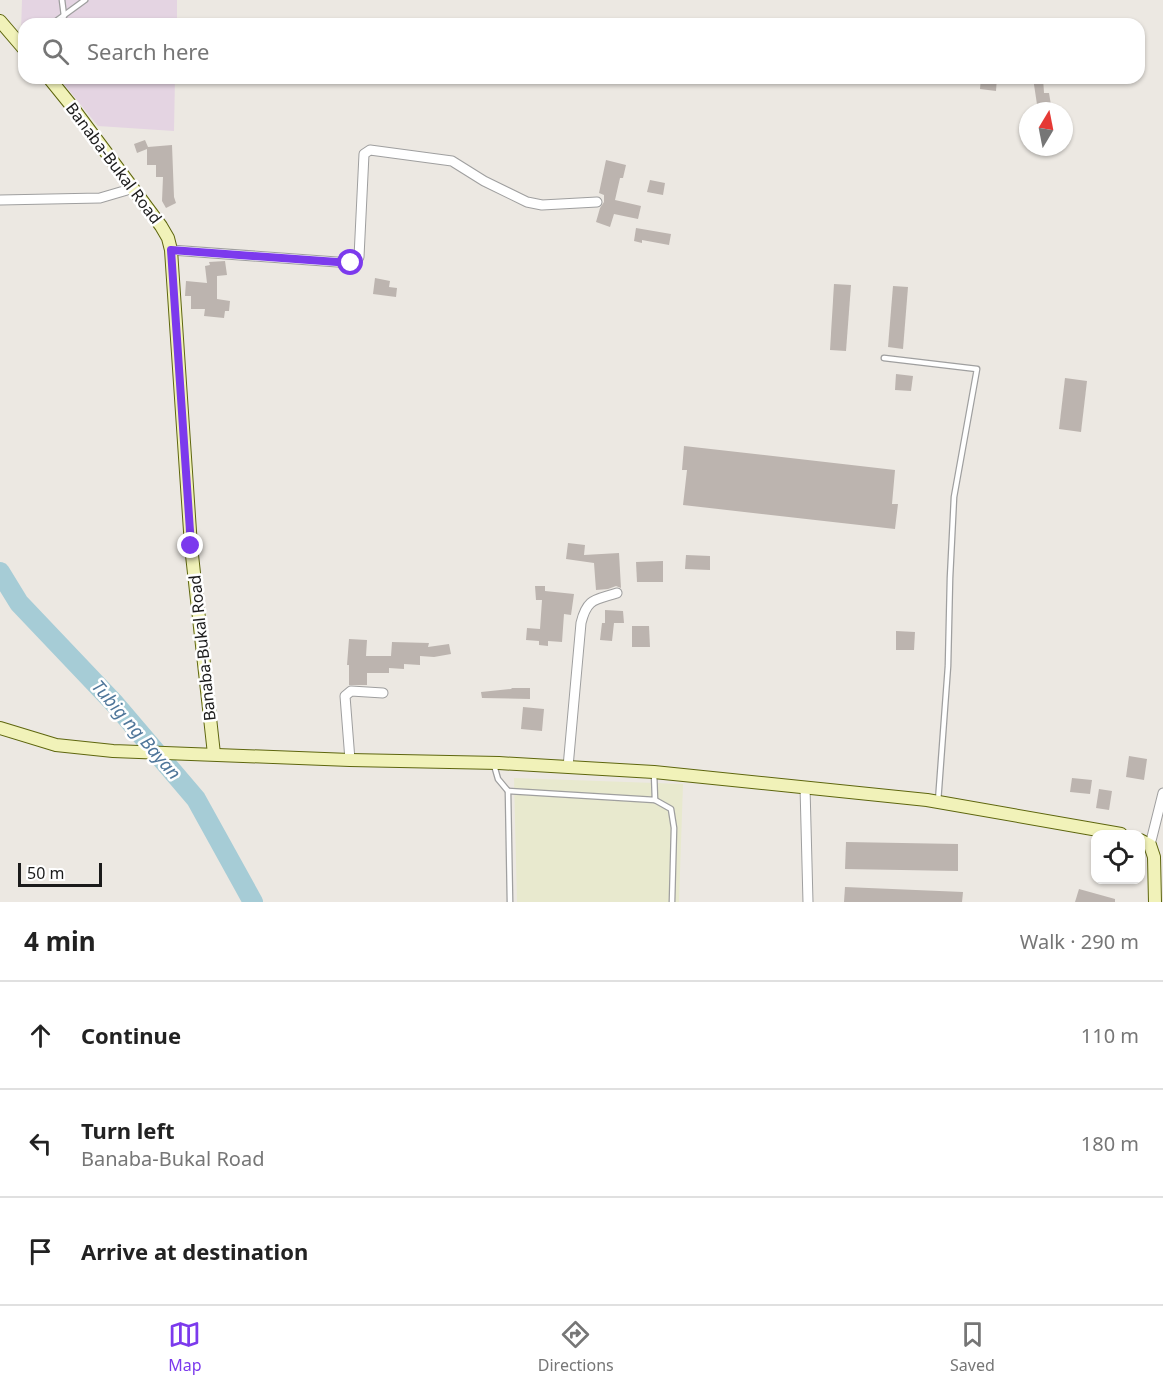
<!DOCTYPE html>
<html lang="en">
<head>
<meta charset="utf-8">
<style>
	:root { --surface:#fff; --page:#f2f2f2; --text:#222; --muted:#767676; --line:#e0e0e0; --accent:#7c3aed }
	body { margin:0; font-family:"Noto Sans",sans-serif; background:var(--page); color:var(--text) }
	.controls { position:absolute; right:18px; bottom:18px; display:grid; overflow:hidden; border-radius:12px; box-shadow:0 2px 4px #0004 }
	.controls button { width:54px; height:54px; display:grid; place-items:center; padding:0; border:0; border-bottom:2px solid var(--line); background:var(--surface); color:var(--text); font:30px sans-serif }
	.compass { position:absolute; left:1019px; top:102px; width:54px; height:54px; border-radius:50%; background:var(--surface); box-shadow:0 2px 4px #0004; rotate:10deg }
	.scale { position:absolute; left:18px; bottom:15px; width:84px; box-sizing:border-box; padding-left:6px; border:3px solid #1b1b1b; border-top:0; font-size:16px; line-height:21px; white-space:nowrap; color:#1b1b1b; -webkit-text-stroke:4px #fff; paint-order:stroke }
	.stop { position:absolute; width:18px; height:18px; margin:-14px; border:4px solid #7c3aed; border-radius:50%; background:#fff }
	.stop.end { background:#7c3aed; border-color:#fff; box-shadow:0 2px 6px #0008 }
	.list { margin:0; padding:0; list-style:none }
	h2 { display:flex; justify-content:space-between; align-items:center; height:78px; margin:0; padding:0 24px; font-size:26px }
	h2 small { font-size:20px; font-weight:400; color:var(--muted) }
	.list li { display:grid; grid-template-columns:39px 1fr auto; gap:18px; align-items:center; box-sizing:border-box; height:108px; padding:0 24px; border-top:2px solid var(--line) }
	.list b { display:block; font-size:22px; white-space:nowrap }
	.list p { margin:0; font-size:20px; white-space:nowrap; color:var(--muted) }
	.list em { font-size:20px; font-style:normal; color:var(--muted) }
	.icon { flex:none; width:33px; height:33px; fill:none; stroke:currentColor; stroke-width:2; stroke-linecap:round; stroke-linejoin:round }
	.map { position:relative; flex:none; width:1163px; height:902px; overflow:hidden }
	.search { position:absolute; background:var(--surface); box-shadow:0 2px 4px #0004; left:18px; right:18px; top:18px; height:66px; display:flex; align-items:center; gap:15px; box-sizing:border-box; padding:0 21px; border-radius:18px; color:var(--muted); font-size:22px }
	.sheet { height:402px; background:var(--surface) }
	nav { display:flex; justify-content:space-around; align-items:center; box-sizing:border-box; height:84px; border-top:2px solid var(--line); background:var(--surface); font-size:16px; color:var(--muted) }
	nav a { display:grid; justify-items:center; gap:3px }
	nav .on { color:var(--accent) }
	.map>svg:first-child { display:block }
	.industrial { fill:#e4d4e2 }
	.farmland { fill:#e8e9ce }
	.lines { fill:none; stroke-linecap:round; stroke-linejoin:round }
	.river { stroke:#a6ccd6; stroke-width:20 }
	.building { fill:#bcb4af }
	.lane-casing { stroke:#9f9f9f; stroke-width:7 }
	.street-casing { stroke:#9f9f9f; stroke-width:11 }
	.secondary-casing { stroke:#5e660e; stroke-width:14 }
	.lane { stroke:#fff; stroke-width:4.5 }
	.street { stroke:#fff; stroke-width:9 }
	.secondary { stroke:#f1f2b9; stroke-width:12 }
	.route { stroke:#7c3aed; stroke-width:8 }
	.labels { text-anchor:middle; stroke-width:5; stroke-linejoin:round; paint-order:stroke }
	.street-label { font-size:16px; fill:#1b1b1b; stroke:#fff }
	.water-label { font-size:18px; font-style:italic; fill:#4f769a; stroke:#fff }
</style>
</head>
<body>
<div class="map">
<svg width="1163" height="902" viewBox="0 0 1163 902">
	<rect width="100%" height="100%" fill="#ece8e2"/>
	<g class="industrial">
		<path d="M22,0H177V24H24V36L21,32Z"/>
		<path d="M59,78H175L174,131L98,126Z"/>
	</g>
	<path class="farmland" d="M514,778L683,784L679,902H517Z"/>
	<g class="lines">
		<path class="river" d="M0,572L19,603L115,704L196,799L253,902"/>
	</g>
	<g class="building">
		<path d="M981,78H997L996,91L980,89Z"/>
		<path d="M1033,78H1043L1044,93H1049L1052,111H1038Z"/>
		<path d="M145,140L148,147L172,145L174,197L176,203L166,208L162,201L163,177H156V165H147V149L137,153L134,144Z"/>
		<path d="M606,160L626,165L623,178H620L615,200L641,206L638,219L614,214L610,227L596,222L600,208L604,202V195L599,193Z"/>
		<path d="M650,180L665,183L663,195L647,192Z"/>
		<path d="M636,228L671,234L669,245L642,240V243L634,241Z"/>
		<path d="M225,261L227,275L217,276V299L230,301L229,311H225L224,318L204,316L205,309H191V296H185L186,281L207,283L205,266L210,265L209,262Z"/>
		<path d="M375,278L390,281L389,287L397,288L396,297L373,294Z"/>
		<path d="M834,284L851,285L846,351L830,350Z"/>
		<path d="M893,286L908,287L903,349L888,347Z"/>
		<path d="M896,374L913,376L911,391L895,390Z"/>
		<path d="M1065,378L1087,381L1081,432L1059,429Z"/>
		<path d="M684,446L895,470L892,504H898L895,529L683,505L687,470H682Z"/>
		<path d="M568,543L585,545L584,555L619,553L621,588L616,586L608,589L596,590L594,563L566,559Z"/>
		<path d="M686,555L710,556V570L685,569Z"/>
		<path d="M663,561V582H637L636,562Z"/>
		<path d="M535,586H545V591L574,594L571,615L564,614L562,642L548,641V646L539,645V641L526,640L527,628L540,629L542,600H536Z"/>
		<path d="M605,610L623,611L624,623H614L612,641L600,640L602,623H605Z"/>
		<path d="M632,626H649L650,647H632Z"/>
		<path d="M896,631L915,632L914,650H896Z"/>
		<path d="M349,639L367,640L366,656H391L392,642L429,643L428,647L449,644L451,654L434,657L420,656V665L404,664V669L389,668V673H367V685H349V665H347Z"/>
		<path d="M512,688H530V699L482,698L481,692L511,689Z"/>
		<path d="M523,707L544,709L542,731L521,729Z"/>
		<path d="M1129,756L1147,759L1144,780L1126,777Z"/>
		<path d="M1072,778L1092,780L1090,794L1070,792Z"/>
		<path d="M1099,789L1112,791L1109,810L1096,808Z"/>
		<path d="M846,842L958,844V871L845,869Z"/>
		<path d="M845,887L963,892L962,902H844Z"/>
		<path d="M1079,889L1115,899V902H1075Z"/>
	</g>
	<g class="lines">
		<g class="lane-casing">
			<g id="lane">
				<path d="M62,0L64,16"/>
				<path d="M52,24L85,0"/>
				<path d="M884,358L977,369L954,497L950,578L948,666L938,802"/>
				<path d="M494,765L498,779L508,791L510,902"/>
				<path d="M508,791L655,800L654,773"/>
				<path d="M655,800L671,809L674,828L672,902"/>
			</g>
		</g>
		<g class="street-casing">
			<g id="street">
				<path d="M0,200L100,198L134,188"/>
				<path d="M171,250L351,263L359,257L364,154L370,150L452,161L484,181L527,202L542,205L597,202"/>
				<path d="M350,760L345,696L351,691L383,693"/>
				<path d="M568,767L581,623C587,598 595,600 617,593"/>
				<path d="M805,787L808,902"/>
				<path d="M1150,845L1163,793"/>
			</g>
		</g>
		<g class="secondary-casing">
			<g id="secondary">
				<path d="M0,21L24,49"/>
				<path d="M49,78L70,104L161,226L168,238L171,250L191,546L214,754"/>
				<path d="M0,728L56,745L113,751L350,760L499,763L654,772L927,800L1121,834"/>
				<path d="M1140,840L1150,845L1154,857L1155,902"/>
			</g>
		</g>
		<use href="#lane" class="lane"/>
		<use href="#street" class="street"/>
		<use href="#secondary" class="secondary"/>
	</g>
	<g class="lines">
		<path class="route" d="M191,546L171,250L351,263"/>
	</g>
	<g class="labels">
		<g class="street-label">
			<text transform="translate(114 163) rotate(53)" y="6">Banaba-Bukal Road</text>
			<text transform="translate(202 648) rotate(-96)" y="6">Banaba-Bukal Road</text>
		</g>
		<g class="water-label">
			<text transform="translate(136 730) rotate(49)" y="6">Tubig ng Bayan</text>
		</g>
	</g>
</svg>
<div class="controls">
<button><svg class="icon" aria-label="locate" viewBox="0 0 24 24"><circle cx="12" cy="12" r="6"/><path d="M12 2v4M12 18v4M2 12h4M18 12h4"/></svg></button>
</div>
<svg class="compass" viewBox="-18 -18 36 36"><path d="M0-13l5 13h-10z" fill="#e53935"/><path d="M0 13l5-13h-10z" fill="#767676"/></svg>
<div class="scale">50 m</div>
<div class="stop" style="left:351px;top:263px"></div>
<div class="stop end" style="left:191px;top:546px"></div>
<div class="search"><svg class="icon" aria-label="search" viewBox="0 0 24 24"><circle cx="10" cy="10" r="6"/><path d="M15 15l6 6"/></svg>Search here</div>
</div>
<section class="sheet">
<h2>4 min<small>Walk · 290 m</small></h2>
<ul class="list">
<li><svg class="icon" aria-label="ahead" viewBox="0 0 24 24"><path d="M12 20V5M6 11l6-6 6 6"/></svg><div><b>Continue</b></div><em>110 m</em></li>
<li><svg class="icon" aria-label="left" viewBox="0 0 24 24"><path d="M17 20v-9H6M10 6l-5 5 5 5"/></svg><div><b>Turn left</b><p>Banaba-Bukal Road</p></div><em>180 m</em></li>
<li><svg class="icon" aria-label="arrive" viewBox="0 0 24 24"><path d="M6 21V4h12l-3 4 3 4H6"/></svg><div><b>Arrive at destination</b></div></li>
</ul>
</section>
<nav>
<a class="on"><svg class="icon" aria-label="map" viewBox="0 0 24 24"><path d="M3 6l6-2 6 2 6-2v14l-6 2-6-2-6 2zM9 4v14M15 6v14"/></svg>Map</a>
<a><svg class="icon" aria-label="directions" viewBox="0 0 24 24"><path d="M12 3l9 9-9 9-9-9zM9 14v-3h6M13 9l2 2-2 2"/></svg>Directions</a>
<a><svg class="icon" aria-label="saved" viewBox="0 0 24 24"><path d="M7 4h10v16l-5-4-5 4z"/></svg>Saved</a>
</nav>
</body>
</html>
